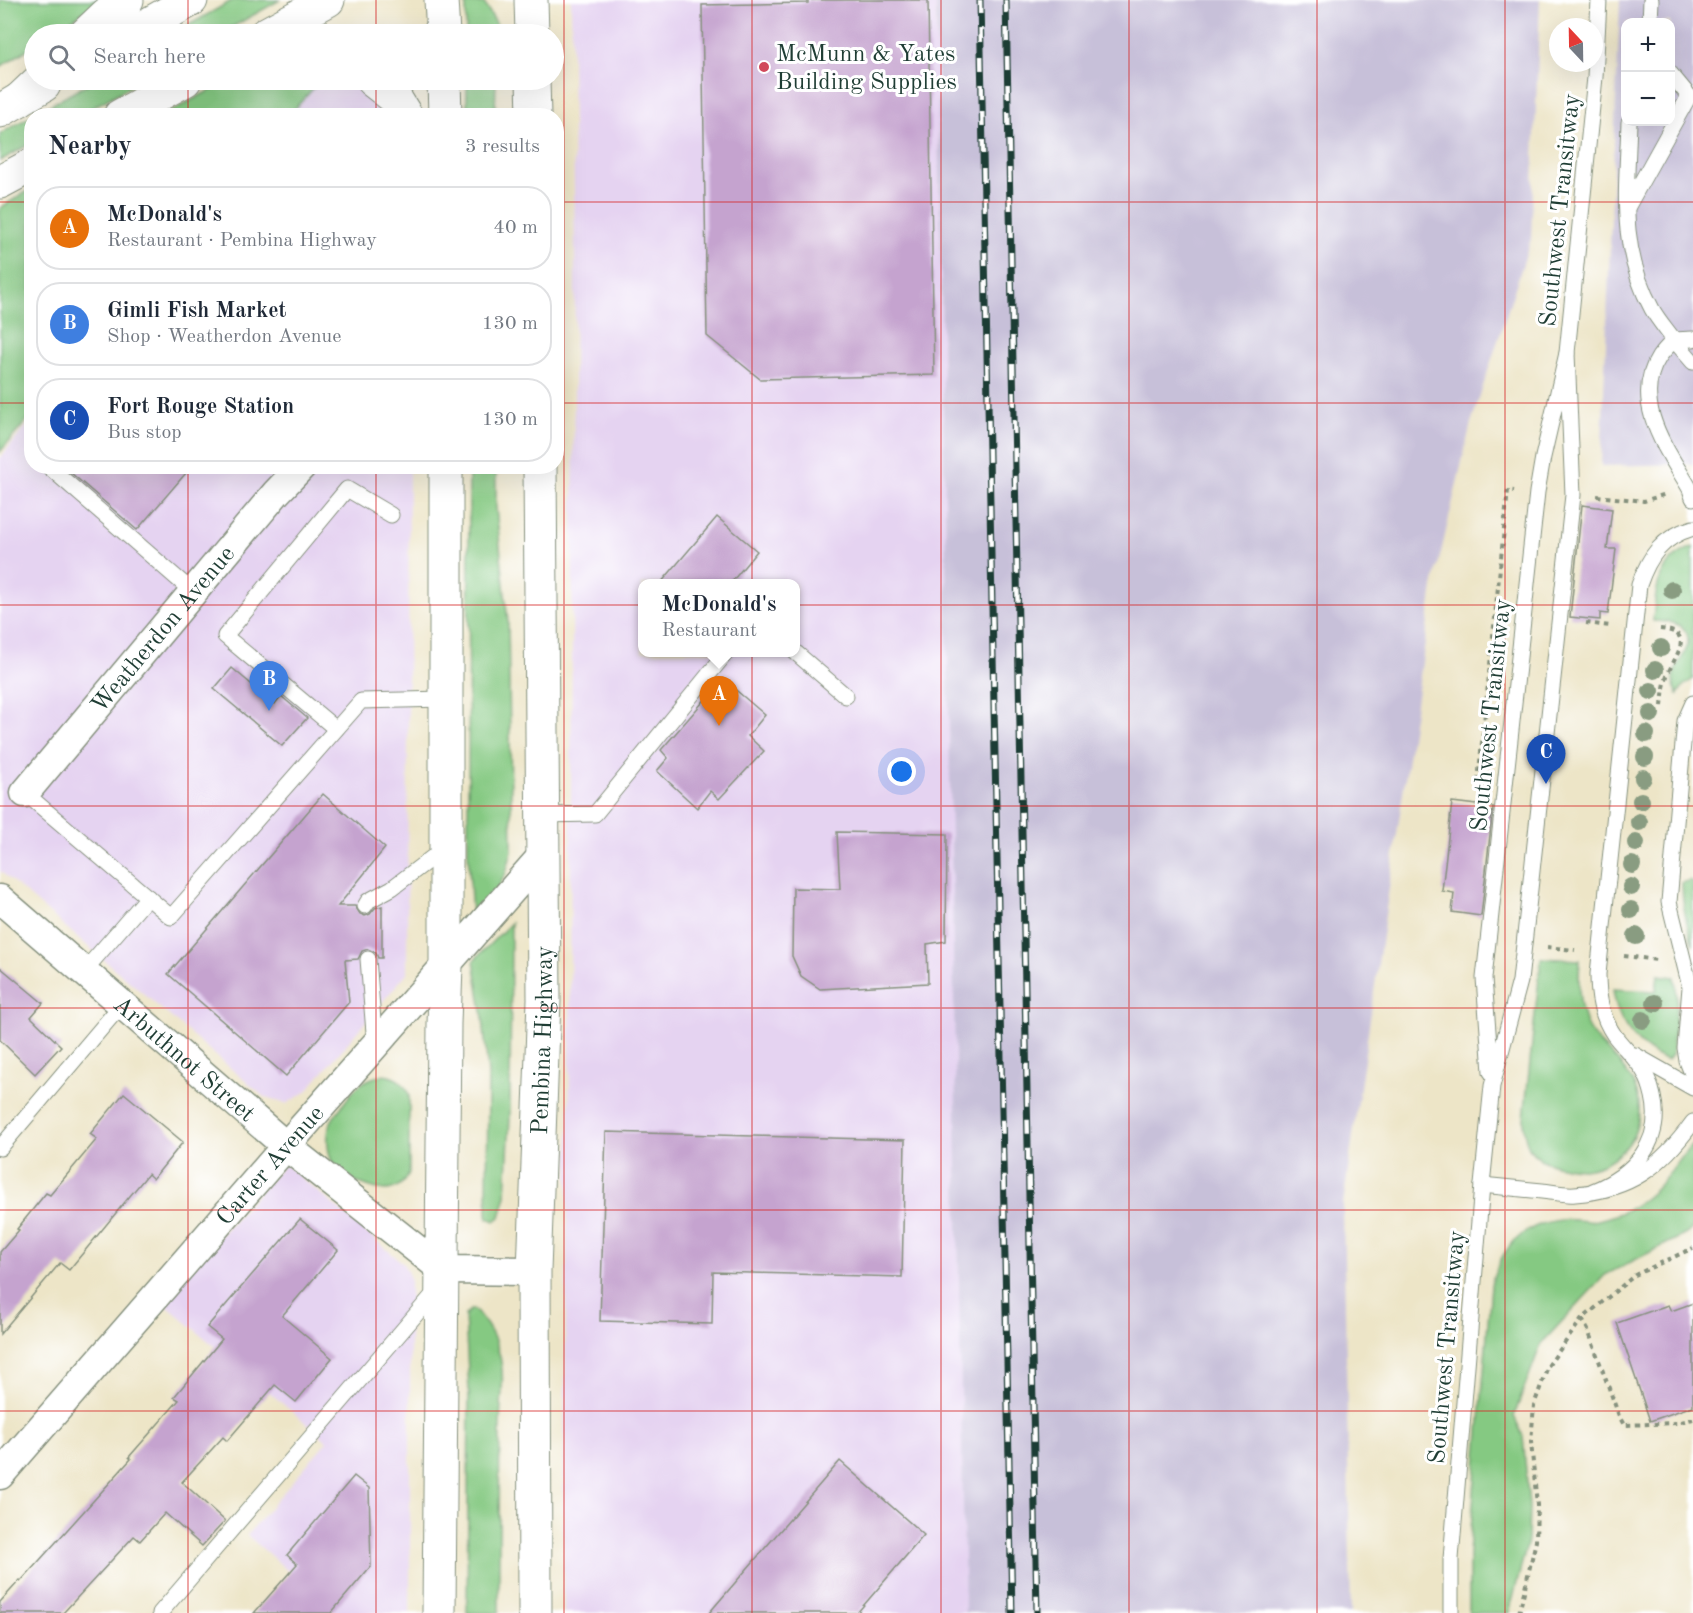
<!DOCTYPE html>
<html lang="en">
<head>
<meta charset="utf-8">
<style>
	:root { --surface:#fff; --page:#f6f6f7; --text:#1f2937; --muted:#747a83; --line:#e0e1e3; --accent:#ea580c }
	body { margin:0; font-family:"Old Standard TT",serif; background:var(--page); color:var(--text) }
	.controls { position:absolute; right:18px; top:18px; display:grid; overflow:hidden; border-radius:12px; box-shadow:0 6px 24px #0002 }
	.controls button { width:54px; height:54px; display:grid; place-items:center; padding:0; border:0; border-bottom:2px solid var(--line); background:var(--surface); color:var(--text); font:30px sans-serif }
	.compass { position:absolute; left:1549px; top:18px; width:54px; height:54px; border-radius:50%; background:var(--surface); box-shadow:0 6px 24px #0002; rotate:338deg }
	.you { position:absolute; left:902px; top:772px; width:21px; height:21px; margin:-15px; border:4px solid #fff; border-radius:50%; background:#1a73e8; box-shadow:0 0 0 9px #1a73e833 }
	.badge { display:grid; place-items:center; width:39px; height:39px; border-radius:50%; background:var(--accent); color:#fff; font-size:20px; font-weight:700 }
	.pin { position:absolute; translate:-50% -50px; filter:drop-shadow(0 2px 3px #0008) }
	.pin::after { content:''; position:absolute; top:32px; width:21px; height:18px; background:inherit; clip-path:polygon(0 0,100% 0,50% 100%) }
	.popup { position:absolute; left:638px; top:579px; width:162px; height:78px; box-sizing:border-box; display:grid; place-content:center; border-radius:12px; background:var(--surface); filter:drop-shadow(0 2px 4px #0005); font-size:20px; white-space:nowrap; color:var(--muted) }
	.popup b { font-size:22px; color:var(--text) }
	.popup::after { content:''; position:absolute; left:50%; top:100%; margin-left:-12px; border:12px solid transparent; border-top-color:var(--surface) }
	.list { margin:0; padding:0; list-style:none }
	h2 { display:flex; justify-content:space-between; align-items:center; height:78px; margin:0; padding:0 24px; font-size:26px }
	h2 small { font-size:20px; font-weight:400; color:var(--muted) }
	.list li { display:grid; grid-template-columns:39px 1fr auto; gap:18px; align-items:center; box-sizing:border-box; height:84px; margin:0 12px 12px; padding:0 12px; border:2px solid var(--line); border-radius:24px }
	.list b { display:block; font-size:22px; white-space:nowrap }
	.list p { margin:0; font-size:20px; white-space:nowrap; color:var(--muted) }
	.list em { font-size:20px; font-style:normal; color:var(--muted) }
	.icon { flex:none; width:33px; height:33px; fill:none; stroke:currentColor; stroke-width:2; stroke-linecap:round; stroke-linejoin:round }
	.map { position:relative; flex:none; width:1693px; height:1613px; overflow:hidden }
	.search { position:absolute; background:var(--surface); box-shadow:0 6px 24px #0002; left:24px; top:24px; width:540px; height:66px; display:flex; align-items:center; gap:15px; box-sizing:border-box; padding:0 21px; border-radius:33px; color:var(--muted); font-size:22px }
	.panel { position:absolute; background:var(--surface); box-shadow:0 6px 24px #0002; left:24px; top:108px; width:540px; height:366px; border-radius:24px }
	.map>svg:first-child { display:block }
	.built { fill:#e5d3f1; fill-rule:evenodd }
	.industrial { fill:#c7c0d9; fill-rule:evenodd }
	.green { fill:#85c982; stroke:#52835b; stroke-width:1.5 }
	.building { fill:#c5a3cf }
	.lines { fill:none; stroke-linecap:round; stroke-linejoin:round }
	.lane-casing { stroke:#86917e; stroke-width:17 }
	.street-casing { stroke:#86917e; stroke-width:31 }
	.secondary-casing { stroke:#86917e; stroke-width:35 }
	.primary-casing { stroke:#86917e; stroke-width:35 }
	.path { stroke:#86917e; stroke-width:4; stroke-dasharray:4.5 4.5; stroke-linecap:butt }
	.lane { stroke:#fff; stroke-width:15 }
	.street { stroke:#fff; stroke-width:28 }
	.secondary { stroke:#fff; stroke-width:33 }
	.primary { stroke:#fff; stroke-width:33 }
	.rail-casing { stroke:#1f3d34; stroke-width:7 }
	.rail { stroke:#fff; stroke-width:4.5; stroke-dasharray:14; stroke-linecap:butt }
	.tree { fill:#899c81 }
	.grid { fill:none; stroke:#d62828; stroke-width:1.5; stroke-opacity:0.55 }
	.poi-dot { fill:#d1495b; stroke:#fff; stroke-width:2 }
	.labels { text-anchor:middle; stroke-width:6; stroke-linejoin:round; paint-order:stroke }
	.poi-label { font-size:24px; fill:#1f3d34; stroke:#fff; text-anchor:start }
	.street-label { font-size:24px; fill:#1f3d34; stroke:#fff }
</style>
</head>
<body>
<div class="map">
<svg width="1693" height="1613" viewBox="0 0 1693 1613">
	<rect width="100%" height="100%" fill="#fff"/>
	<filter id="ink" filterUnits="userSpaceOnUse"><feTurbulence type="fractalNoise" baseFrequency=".0167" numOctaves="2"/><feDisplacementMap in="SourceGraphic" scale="12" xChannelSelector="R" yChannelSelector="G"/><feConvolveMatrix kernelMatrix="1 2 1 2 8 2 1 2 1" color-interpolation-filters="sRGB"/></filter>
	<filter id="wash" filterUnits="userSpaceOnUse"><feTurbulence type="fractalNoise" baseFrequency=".008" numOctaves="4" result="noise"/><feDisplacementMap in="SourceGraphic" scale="24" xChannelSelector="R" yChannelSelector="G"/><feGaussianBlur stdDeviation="1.35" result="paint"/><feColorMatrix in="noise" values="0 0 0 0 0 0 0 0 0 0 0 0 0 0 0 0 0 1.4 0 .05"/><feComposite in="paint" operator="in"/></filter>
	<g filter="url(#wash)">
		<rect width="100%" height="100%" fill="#ede5c7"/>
		<g class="built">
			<path d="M571,0H936L966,1613H564L563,1512L570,1053L571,776L575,259ZM642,584H795V652H642Z"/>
			<path d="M321,80H351L371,93L388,116H290Z"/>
			<path d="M31,421L32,466L409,467L407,973L306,1092L286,1104L263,1096L0,871V458Z"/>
			<path d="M285,1164L403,1263L410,1278V1613H336L247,1535L327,1441L161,1301Z"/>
		</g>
		<g class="industrial">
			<path d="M936,0H1540L1531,239L1471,423L1433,587L1343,1204L1351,1613H965Z"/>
			<path d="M1620,0H1693V464L1601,466ZM1626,22H1670V122H1626Z"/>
		</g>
		<g class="green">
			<path d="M0,0H102L50,34H34V45L0,67Z"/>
			<path d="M233,0H280L220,34H173Z"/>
			<path d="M466,3H484L496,23V34H466Z"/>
			<path d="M95,80H142L79,115H33Z"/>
			<path d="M229,80H321L289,115H164Z"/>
			<path d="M467,80H496L495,115H467Z"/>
			<path d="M31,116V143L0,161V134Z"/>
			<path d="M31,189V416L0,452V208Z"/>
			<path d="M469,467H496V508L508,622L512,851L506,873L493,897L472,915L468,852Z"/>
			<path d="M1693,547V679L1683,686L1678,694C1677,691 1674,688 1674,685C1669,666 1693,653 1687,634C1682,621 1665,622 1653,621C1656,588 1657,561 1693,547Z"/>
			<path d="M1691,880L1693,882V945C1686,924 1682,905 1682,883Z"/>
			<path d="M511,923L510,1117L506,1196L500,1217L495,1221L488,1218L487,1214L488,1074L483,1018L474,960Z"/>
			<path d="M1541,958L1580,960C1578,984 1578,1006 1588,1028C1593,1037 1601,1045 1609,1052C1632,1075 1646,1096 1636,1129C1630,1150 1606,1167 1584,1169C1577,1169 1568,1168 1561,1166C1549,1164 1537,1160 1530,1149C1524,1139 1524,1128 1524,1118Z"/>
			<path d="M1658,975L1675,977L1677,998L1672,1055L1668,1060H1665C1635,1046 1617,1023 1613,989L1656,991Z"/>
			<path d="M385,1075C398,1078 404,1082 409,1095V1173C398,1195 382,1192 362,1184C357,1182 349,1181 344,1178C328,1166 324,1140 331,1122C334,1116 340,1109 344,1103C356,1086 364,1078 385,1075Z"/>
			<path d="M1693,1145V1228L1686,1234L1605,1275L1541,1344L1514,1416L1523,1436L1529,1507L1528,1541L1509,1613H1469V1553L1491,1285C1500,1249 1523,1224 1560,1220C1570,1218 1579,1221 1588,1221C1598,1221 1610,1217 1620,1213C1654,1199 1667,1176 1689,1148Z"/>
			<path d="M470,1310H474C486,1321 495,1337 499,1353C506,1376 500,1402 500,1426C499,1488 499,1551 499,1613H467L469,1391L465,1315Z"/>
		</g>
		<g id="blocks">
			<g class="building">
				<path d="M808,0H928L934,375L760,379L707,336L702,5L808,3Z"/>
				<path d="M63,466H192L137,530Z"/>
				<path d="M1582,505L1612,509L1607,549H1616L1608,614L1600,613V620L1570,617Z"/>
				<path d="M717,517L757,551L730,584H660Z"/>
				<path d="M232,668L275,704L281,696L307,718L282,746L214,689Z"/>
				<path d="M723,679L765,715L748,736L764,751L719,799L710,791L697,808L657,771L668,758L661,750Z"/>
				<path d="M323,794L385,848L338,906H355L360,914L365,916L370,914L375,908L382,906V958H378L376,953L368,949L362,951L358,959L345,960L349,1002L286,1076L168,974Z"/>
				<path d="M1452,802L1493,807L1481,916L1452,912L1454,893L1442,891Z"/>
				<path d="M837,832L947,834L946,941L927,944L928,983L820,989L801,976L792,956L793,888L840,889Z"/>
				<path d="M0,967L43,1003L31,1017L61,1046L35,1074L0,1040Z"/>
				<path d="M124,1093L183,1142L153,1179L148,1174L69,1270L60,1263L0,1334V1252L19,1230L17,1229L46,1193L50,1195L97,1139L90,1134Z"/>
				<path d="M606,1132L905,1140L902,1277L713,1272L712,1324L600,1321Z"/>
				<path d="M300,1219L338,1250L282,1316L332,1358L296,1402L275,1385L227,1441L223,1437L182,1482L225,1521L202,1546L165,1513L140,1541L134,1536L63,1613H0V1602L20,1580L21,1581L131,1459L129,1457L179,1400L174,1397L222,1339L207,1327Z"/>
				<path d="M1693,1303V1406L1650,1421L1617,1323L1668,1305L1671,1311Z"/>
				<path d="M840,1461L924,1535L857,1613H709Z"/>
				<path d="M354,1476L369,1488L371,1566L331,1613H254L297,1564L287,1555Z"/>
			</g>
		</g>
	</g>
	<g filter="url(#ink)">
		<use href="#blocks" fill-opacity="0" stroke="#86917e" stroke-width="1.5"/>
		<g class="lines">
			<g class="lane-casing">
				<g id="lane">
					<path d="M1650,22L1651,0"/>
					<path d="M1629,122C1627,189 1618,247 1652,309C1658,320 1667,330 1674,340L1693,339"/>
					<path d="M1628,206L1689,96L1670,73"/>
					<path d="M1693,362L1674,340C1669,345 1663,351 1659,357C1630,402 1668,451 1690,489L1693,498"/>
					<path d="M48,466L194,593"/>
					<path d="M795,652L846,696"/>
					<path d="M1693,703L1685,721L1669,902L1690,987L1685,1048L1687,1061L1693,1076"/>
					<path d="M336,729L225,636L347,489L391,515"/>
					<path d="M25,793L171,917L361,701L445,699"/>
					<path d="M542,815L595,814L727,652"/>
					<path d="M365,906L368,901L392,888L446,847"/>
					<path d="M368,959L375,1045"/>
					<path d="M84,971L148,897"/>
					<path d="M1635,1055L1693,1088"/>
					<path d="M1491,1072L1484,978L1537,492L1543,457L1567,353L1595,77L1599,0"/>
					<path d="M0,1148L122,1004"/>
					<path d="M1482,1185C1502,1187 1522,1189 1542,1191C1553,1192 1564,1195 1575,1194C1631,1190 1661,1166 1693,1122"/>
					<path d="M1593,1191C1633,1175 1664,1142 1653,1096C1651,1087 1648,1078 1643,1070C1635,1058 1623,1047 1614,1035C1601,1016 1598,996 1598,974L1639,585C1649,556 1662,537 1693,528"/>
					<path d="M160,1613L437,1290"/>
					<path d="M1451,1613V1559L1482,1185L1492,1086L1520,981L1573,495L1567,353"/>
				</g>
			</g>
			<g class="street-casing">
				<g id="street">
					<path id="s1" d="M25,793L276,493L302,466"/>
					<path id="s2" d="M0,899L286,1146L443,1270L534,1271"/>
					<path id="s3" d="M0,1475L286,1146L542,856"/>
				</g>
			</g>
			<g class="secondary-casing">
				<g id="secondary">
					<path d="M131,34L191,0"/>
					<path d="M266,34L328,0"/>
					<path d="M0,111L44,85"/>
					<path d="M120,116L185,80"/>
					<path d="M0,182L32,165"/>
				</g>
			</g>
			<g class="primary-casing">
				<g id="primary">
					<path d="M441,0L443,34"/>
					<path d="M531,0L532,34"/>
					<path d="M86,34L107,14L127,0"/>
					<path d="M372,80L395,98L406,116"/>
					<path d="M444,80L445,116"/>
					<path d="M533,80L534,116"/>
					<path d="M19,100L40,80"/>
					<path d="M439,1613L444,1024L446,966V466"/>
					<path id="s4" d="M535,1613L534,1271L544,1000L540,466"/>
				</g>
			</g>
			<g class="path">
				<path d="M1597,496L1644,501L1666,494"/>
				<path d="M1586,623L1610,626"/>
				<path d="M1660,629C1693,632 1679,650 1670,669C1664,681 1663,693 1662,707"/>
				<path d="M1478,781L1508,490L1514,491"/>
				<path d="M1547,947L1575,950"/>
				<path d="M1624,956L1658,960"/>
				<path d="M1582,1319L1588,1330L1619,1416L1624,1425L1677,1423L1693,1419"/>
				<path d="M1519,1613L1536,1541L1537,1505L1531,1442L1534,1405L1548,1366L1582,1319L1635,1275L1693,1248"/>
			</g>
			<use href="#lane" class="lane"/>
			<use href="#street" class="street"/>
			<use href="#secondary" class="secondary"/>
			<use href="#primary" class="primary"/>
			<g class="rail-casing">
				<g id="rail">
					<path d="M980,0L1012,1613"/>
					<path d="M1006,0L1037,1613"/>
				</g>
			</g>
			<use href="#rail" class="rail"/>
		</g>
		<g class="tree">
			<circle cx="1672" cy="590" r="9"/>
			<circle cx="1661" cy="648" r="9"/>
			<circle cx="1655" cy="670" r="9"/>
			<circle cx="1651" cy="691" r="9"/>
			<circle cx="1651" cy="714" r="9"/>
			<circle cx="1646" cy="734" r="9"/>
			<circle cx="1645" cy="757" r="9"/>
			<circle cx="1643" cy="778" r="9"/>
			<circle cx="1641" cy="801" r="9"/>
			<circle cx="1639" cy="822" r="9"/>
			<circle cx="1636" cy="843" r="9"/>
			<circle cx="1632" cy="865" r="9"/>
			<circle cx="1631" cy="887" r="9"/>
			<circle cx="1631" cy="910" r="9"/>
			<circle cx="1636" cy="936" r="9"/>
			<circle cx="1655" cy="1003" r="9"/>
			<circle cx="1643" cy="1020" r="9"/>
		</g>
	</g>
	<path class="grid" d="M188,0V34M376,0V34M564,0V1613M752,0V1613M941,0V1613M1129,0V1613M1317,0V1613M1505,0V1613M188,80V116M376,80V116M0,202H32M556,202H1693M0,403H32M556,403H1693M188,466V1613M376,466V1613M0,605H1693M0,806H1693M0,1008H1693M0,1210H1693M0,1411H1693"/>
	<circle class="poi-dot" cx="764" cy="67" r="6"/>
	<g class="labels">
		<g class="poi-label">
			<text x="776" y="61">McMunn &amp; Yates<tspan x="776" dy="28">Building Supplies</tspan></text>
		</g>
		<g class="street-label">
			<text transform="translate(1559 210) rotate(-84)" y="8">Southwest Transitway</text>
			<text dy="8" stroke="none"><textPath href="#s1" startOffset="214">Weatherdon Avenue</textPath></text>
			<text transform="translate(1490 715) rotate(-84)" y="8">Southwest Transitway</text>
			<text dy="8" stroke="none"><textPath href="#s4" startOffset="573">Pembina Highway</textPath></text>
			<text dy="8" stroke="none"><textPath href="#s2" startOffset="244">Arbuthnot Street</textPath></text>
			<text dy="8" stroke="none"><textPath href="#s3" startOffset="411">Carter Avenue</textPath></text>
			<text transform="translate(1446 1347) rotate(-85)" y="8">Southwest Transitway</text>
		</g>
	</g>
</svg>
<div class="controls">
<button>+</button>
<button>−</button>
</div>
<svg class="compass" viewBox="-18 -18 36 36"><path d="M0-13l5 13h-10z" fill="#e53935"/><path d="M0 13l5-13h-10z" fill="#747a83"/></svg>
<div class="you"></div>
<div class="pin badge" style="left:719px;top:726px;background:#e8710a">A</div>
<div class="popup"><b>McDonald's</b>Restaurant</div>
<div class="pin badge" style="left:269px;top:711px;background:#3f7fe0">B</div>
<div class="pin badge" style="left:1546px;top:784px;background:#1a4fb4">C</div>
<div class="search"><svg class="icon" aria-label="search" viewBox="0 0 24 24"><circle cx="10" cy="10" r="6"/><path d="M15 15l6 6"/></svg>Search here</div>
<section class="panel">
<h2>Nearby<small>3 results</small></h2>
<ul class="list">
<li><span class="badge" style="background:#e8710a">A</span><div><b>McDonald's</b><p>Restaurant · Pembina Highway</p></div><em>40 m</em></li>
<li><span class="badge" style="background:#3f7fe0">B</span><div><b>Gimli Fish Market</b><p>Shop · Weatherdon Avenue</p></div><em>130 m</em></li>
<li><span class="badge" style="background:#1a4fb4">C</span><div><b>Fort Rouge Station</b><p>Bus stop</p></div><em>130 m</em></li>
</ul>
</section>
</div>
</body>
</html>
